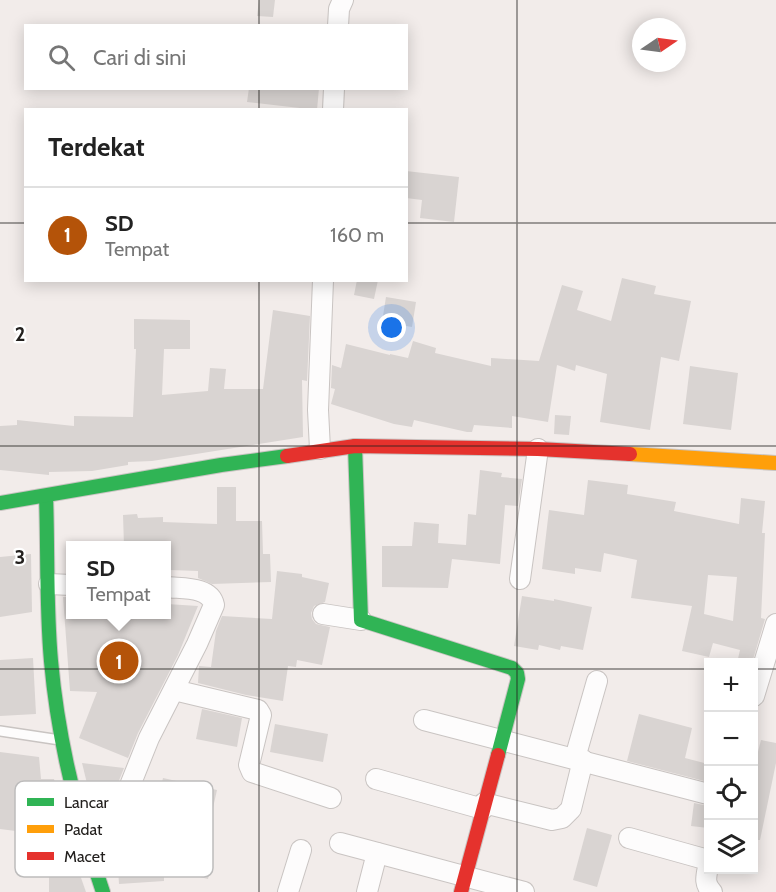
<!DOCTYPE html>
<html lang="id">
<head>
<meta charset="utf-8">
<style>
	:root { --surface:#fff; --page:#f6f6f6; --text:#222; --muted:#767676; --line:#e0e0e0; --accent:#b45309 }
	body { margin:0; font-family:Cabin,sans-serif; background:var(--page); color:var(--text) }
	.controls { position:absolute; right:18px; bottom:18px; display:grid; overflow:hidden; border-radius:0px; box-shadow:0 3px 15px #0003 }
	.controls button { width:54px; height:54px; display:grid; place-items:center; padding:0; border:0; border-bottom:2px solid var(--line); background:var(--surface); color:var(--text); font:30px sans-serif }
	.compass { position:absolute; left:632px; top:18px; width:54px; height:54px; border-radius:50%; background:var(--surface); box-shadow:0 3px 15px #0003; rotate:77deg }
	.you { position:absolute; left:392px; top:328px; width:21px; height:21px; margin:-15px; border:4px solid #fff; border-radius:50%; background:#1a73e8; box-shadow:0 0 0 9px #1a73e833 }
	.badge { display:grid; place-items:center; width:39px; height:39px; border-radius:50%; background:var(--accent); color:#fff; font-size:20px; font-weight:700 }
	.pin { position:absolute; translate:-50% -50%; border:3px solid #fff; box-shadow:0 2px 6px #0006 }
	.popup { position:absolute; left:66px; top:541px; width:105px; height:78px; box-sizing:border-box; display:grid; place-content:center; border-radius:0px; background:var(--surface); filter:drop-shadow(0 2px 4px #0005); font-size:20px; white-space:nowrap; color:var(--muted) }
	.popup b { font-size:22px; color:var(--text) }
	.popup::after { content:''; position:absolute; left:50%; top:100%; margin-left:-12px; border:12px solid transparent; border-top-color:var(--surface) }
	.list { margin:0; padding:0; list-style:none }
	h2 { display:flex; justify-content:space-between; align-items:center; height:78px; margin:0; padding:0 24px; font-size:26px }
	h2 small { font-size:20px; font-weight:400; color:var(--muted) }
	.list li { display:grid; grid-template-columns:39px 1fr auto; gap:18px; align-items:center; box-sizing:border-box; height:96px; padding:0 24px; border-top:2px solid var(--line) }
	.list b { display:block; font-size:22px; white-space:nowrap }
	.list p { margin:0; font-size:20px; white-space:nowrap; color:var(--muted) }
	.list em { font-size:20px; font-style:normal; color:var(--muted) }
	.icon { flex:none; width:33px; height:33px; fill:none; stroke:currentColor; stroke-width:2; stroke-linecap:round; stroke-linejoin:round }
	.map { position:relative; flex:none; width:776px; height:892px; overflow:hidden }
	.search { position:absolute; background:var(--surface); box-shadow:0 3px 15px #0003; left:24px; top:24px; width:384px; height:66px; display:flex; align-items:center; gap:15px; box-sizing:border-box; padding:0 21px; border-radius:0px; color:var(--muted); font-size:22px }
	.panel { position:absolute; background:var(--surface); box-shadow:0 3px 15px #0003; left:24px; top:108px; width:384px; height:174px; border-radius:0px }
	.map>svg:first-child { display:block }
	.building { fill:#d9d4d2; fill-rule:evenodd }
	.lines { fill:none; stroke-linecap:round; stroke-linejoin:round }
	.lane-casing { stroke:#c9c4c2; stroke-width:12 }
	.street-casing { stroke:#c9c4c2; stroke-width:22 }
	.fast-casing { stroke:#c9c4c2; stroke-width:16 }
	.slow-casing { stroke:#c9c4c2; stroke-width:16 }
	.jam-casing { stroke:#c9c4c2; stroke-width:16 }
	.lane { stroke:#fdfcfc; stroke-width:9 }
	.street { stroke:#fdfcfc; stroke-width:20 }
	.fast { stroke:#30b455; stroke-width:14 }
	.slow { stroke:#ff9f0a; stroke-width:14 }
	.jam { stroke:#e5322d; stroke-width:14 }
	.grid { fill:none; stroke:#23201e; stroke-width:1.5; stroke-opacity:0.55 }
	.key { fill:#fff; stroke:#bdbcbc; stroke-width:1.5 }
	.key-label { font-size:16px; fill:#23201e }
	.grid-label { font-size:20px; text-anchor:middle; font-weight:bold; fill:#23201e; stroke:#fff; stroke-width:4.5; stroke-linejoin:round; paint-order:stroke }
</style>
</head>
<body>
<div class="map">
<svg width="776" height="892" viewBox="0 0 776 892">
	<rect width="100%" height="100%" fill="#f2ecea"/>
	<g class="building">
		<path d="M259,0H275L273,17L257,16Z"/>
		<path d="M249,88H319L317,110L247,102Z"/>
		<path d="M406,171L459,177L454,222L420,218L422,200L406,198Z"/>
		<path d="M622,278L656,286L654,294L691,301L679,361L661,357L650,430L600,422L607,374L576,365L575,371L557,365L548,422L512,416V428L474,425L472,432H467L414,420L412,427L394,424L331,404L335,389L331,388L332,365L341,368L346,344L390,355V354L408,358L413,341L436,348L435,353L491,366V358L539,361L562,285L583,291L577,310L611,321Z"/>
		<path d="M357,280H378L374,299L354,295Z"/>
		<path d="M386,297L416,302L412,327L382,322Z"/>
		<path d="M273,310L310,316L307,381L302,380L303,437L152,461L128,462V465L92,471L49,472V475L0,470V426L17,425V420L74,426V416L133,417L136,349H134V319L190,320V349H164L162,395L208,391L210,368L226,369L224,389H263Z"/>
		<path d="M690,366L738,373L731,430L683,424Z"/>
		<path d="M555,415L571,416L569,435L554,434Z"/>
		<path d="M480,470L502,473L501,477L522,479L518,506L505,505L500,564L452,559L448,588L382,587V546H412L414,522L439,524L438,543L466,545L468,514L476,515Z"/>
		<path d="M588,480L628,485L627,494L676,502L674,511L739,524L741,498L765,501L762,533H765L761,618L765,619L752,663H737L740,650L713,643L709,657L682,651L692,606L631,598L637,560L604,553L601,572L575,568V574L542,569L549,510L584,515ZM708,575L737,577L733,621L704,614Z"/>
		<path d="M217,487H236V521H262L263,554H270L271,582L212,584L198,578V571L170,570V546H124L123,515L137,514L138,518L163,517V522L217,524Z"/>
		<path d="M31,554L32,612L0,617V557Z"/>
		<path d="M277,571L302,574V577L329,583L325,602L314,606L311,613L312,619L316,624L330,627L322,665L297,660L296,667L288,666L283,701L246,695L198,683L199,666L211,667L216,631L222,616L272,619Z"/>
		<path d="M522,596L554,601V599L592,607L583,650L561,646L560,650L539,645L538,650L514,646Z"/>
		<path d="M63,597H71V615H167V604L198,606L178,655L138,733L128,758L79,738L97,692L70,691Z"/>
		<path d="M33,658L36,714L0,716V660Z"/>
		<path d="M202,709L242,718L237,747L196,739Z"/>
		<path d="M639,714L692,728L685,758L708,764V782L627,761Z"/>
		<path d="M275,724L328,734L323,762L270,752Z"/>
		<path d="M761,740L776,743V763L760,840H753V771Z"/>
		<path d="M0,752L39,757L41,779H54L65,824L49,822L47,835L0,829Z"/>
		<path d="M82,763L124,768L116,788L96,820Z"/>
		<path d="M163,778L217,790L212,812L194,808L184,850L213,856L208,879L143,863Z"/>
		<path d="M694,803L708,806V828L691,826Z"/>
		<path d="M131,809L124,863L117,862L115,834Z"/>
		<path d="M587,828L612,835L597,887L573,880Z"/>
		<path d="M118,868L164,876V881L119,884Z"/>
		<path d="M49,875H80L86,892H49Z"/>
	</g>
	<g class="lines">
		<g class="lane-casing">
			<path id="lane" d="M0,731L60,740"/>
		</g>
		<g class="street-casing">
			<g id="street">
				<path d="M338,26L339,9L343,0"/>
				<path d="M333,110L334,88"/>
				<path d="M320,449L318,410L323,280"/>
				<path d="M520,579L538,449"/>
				<path d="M49,584L71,585"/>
				<path d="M323,614L361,620"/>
				<path d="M174,690L258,710L261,715L249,765L252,772L331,798"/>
				<path d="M754,696L776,624"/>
				<path d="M424,720L708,794"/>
				<path d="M575,758L597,681"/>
				<path d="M376,779L483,809"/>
				<path d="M484,803L552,820L562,818L571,809L583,760"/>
				<path d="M629,838L708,860"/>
				<path d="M340,843L524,892"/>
				<path d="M89,854L127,793L149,738L197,644L214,605C210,586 181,589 167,587"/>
				<path d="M708,867C706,877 704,884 712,892"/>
				<path d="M288,892L301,850"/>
				<path d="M367,892L377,853"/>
			</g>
		</g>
		<g class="fast-casing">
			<g id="fast">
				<path d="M355,446L361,620L512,668L517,673L518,679L498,755"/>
				<path d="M46,496C48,551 46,606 51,661C58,740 77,817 103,892"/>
				<path d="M0,503L221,465L287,456"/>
			</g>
		</g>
		<g class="slow-casing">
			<path id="slow" d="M630,454L776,463"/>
		</g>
		<g class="jam-casing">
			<g id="jam">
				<path d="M287,456L355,446L538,449L630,454"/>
				<path d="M461,892L498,755"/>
			</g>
		</g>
		<use href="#lane" class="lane"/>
		<use href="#street" class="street"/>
		<use href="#fast" class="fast"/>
		<use href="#slow" class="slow"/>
		<use href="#jam" class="jam"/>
	</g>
	<path class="grid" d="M259,0V26M517,0V892M259,88V110M0,223H26M406,223H776M259,280V892M0,446H776M0,669H708M754,669H776"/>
	<rect x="15" y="781" width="198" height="96" rx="9" class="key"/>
	<rect x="27" y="798" width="27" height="8" fill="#30b455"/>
	<rect x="27" y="825" width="27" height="8" fill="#ff9f0a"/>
	<rect x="27" y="852" width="27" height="8" fill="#e5322d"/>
	<g class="key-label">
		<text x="64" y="808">Lancar</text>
		<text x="64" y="835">Padat</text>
		<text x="64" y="862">Macet</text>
	</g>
	<g class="grid-label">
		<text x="20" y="341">2</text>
		<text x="20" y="564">3</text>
	</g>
</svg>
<div class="controls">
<button>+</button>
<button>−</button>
<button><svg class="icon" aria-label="locate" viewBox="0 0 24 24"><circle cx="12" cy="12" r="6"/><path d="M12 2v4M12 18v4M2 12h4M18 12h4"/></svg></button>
<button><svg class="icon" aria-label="layers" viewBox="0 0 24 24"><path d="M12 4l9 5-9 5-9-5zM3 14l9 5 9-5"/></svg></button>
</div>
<svg class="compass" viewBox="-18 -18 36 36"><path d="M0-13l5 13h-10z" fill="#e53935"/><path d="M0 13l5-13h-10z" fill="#767676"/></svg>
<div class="you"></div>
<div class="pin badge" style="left:119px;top:661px">1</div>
<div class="popup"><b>SD</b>Tempat</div>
<div class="search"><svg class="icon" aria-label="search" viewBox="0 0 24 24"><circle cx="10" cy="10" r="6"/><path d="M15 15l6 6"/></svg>Cari di sini</div>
<section class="panel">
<h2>Terdekat<small></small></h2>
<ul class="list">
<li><span class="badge">1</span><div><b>SD</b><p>Tempat</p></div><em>160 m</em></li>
</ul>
</section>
</div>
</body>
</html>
